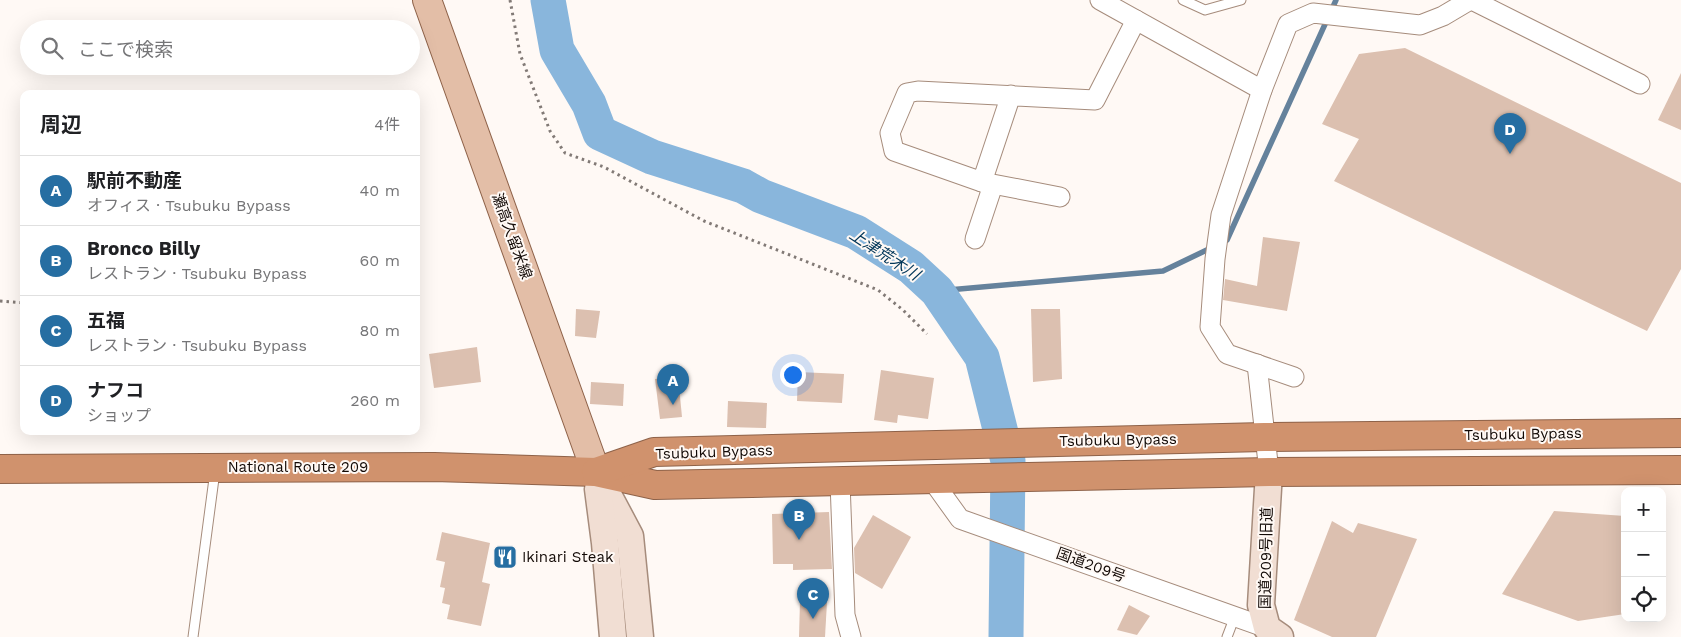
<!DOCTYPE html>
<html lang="ja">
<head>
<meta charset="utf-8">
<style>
	:root { --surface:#fff; --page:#f2f2f2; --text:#202124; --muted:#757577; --line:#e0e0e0; --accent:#266ea2 }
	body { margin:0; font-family:"Work Sans","Noto Sans JP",sans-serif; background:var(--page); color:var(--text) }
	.controls { position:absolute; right:15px; bottom:15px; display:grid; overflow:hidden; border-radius:10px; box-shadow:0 5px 20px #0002 }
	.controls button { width:45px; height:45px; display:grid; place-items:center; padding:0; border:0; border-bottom:1px solid var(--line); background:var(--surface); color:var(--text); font:25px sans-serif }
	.you { position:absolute; left:792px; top:374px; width:18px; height:18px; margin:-12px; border:4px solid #fff; border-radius:50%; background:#1a73e8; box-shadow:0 0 0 8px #1a73e833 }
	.badge { display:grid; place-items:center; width:32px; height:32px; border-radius:50%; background:var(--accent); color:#fff; font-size:16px; font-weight:700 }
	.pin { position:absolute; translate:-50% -41px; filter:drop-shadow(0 1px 2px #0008) }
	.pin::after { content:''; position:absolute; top:26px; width:18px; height:15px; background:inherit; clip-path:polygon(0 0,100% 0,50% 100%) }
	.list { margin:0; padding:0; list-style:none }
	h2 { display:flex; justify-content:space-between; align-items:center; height:65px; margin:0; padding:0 20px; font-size:21px }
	h2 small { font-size:16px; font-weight:400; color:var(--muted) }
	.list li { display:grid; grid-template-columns:32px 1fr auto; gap:15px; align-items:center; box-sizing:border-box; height:70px; padding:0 20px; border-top:1px solid var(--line) }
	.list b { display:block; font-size:19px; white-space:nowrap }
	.list p { margin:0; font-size:16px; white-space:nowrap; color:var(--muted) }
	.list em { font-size:16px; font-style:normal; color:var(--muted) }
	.icon { flex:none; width:28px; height:28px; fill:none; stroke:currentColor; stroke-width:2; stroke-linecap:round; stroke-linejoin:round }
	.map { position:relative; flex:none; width:1681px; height:637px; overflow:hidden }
	.search { position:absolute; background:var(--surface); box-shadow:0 5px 20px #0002; left:20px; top:20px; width:400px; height:55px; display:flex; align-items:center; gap:12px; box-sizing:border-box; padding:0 18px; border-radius:28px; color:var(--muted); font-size:19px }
	.panel { position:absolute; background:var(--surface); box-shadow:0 5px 20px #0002; left:20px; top:90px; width:400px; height:345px; border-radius:10px }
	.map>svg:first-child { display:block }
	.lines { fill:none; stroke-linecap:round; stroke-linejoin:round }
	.stream { stroke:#65829c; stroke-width:5.5 }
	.river { stroke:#89b6dc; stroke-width:35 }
	.building { fill:#dcc0b0 }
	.lane-casing { stroke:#a68c7c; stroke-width:11 }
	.street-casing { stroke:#a68c7c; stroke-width:21 }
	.secondary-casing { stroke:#a68c7c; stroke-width:29 }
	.primary-casing { stroke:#8e6249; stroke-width:30 }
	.highway-casing { stroke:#8e6249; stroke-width:30 }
	.path { stroke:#827a76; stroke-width:3; stroke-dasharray:2.5 4; stroke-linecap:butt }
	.lane { stroke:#fff; stroke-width:9 }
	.street { stroke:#fff; stroke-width:19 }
	.secondary { stroke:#f1ded3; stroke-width:26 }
	.primary { stroke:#e3bea7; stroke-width:28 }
	.highway { stroke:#d0926d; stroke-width:28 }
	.labels { text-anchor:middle; stroke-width:4; stroke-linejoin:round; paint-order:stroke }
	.street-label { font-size:15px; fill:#120905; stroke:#fff9f5 }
	.poi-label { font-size:15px; fill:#120905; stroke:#fff9f5; text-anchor:start }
	.water-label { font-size:16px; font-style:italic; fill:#003558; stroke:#fff9f5 }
</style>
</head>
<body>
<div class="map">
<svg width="1681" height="637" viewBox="0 0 1681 637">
	<rect width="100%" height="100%" fill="#fff9f5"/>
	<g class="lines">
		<g class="stream">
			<path d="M1221,243L1227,240L1336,0"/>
			<path d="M937,291L1163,271L1213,247"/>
		</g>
		<path class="river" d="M548,0L557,50L589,104L600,133L652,157L743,186L761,196L856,232L911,267L937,291L982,357L1008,461L1006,637"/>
	</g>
	<g class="building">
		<path d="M1405,48L1681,183V269L1647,331L1334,181L1359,139L1322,124L1359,54Z"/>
		<path d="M1681,73V130L1658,120Z"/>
		<path d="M1263,237L1300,242L1287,311L1223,300L1225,279L1257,286Z"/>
		<path d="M576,309L600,311L596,338L575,336Z"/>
		<path d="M1031,309H1060L1062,379L1033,382Z"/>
		<path d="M477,347L481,382L434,388L429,354Z"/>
		<path d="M881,370L934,378L928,419L898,415L897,423L874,420Z"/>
		<path d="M798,372L844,374L842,403L797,401Z"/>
		<path d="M678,376L682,417L660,419L655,379Z"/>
		<path d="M591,382L624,384L623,406L590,404Z"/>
		<path d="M728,401L767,403L766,428L727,427Z"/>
		<path d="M1554,511L1625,516V614L1578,621L1502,594Z"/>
		<path d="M829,512L832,569L793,570V564H773L772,514Z"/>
		<path d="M873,515L911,537L882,589L855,573L854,548Z"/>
		<path d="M1332,521L1353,533L1358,523L1417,539L1376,637H1332L1294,620Z"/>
		<path d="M442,532L490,543L482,582L490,584L481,626L447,619L450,605L442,603L445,588L440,587L445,562L436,560Z"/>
		<path d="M800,601L827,602L825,637H799Z"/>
		<path d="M1129,605L1150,616L1137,635L1117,630Z"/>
	</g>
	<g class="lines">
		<g class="lane-casing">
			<g id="lane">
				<path d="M1183,0L1205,10L1241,0"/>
				<path d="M193,637L215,471"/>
				<path d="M1227,637L1235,616"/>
			</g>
		</g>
		<g class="street-casing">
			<g id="street">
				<path d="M1100,0L1262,90"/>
				<path d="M1472,0L1640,84"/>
				<path d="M1011,95L982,182L894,151L890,133L907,93L918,91L1095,100L1136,20"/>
				<path d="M982,182L1060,197"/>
				<path d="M975,239L993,185"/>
				<path d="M1257,364L1269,472"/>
				<path d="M1294,377L1227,354L1210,327L1215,259L1221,215L1262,90L1288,24L1313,13L1420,25L1443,16L1470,0"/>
				<path d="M932,480L960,519L1267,628"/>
				<path d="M840,482L845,615L851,637"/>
			</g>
		</g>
		<g class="secondary-casing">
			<g id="secondary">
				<path d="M596,472L630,536L640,637"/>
				<path d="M1269,472L1261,605L1267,628L1280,637"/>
				<path d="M598,489L605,543L613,637"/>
			</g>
		</g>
		<g class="primary-casing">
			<path id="primary" d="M427,0L596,472"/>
		</g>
		<g class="highway-casing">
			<g id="highway">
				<path d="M0,469L434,467L596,472L655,485L1269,472L1681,470"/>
				<path d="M596,472L654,452L1264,437L1681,433"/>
			</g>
		</g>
		<g class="path">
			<path d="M510,0L520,54L550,131L565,153L604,167L704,221L878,290L903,310L927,334"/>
			<path d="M0,301L24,303"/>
		</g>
		<use href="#lane" class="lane"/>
		<use href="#street" class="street"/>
		<use href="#secondary" class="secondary"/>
		<use href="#primary" class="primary"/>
		<use href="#highway" class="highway"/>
	</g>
	<defs>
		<g id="restaurant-square" transform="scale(1.25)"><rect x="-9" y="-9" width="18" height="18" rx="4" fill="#266ea2" stroke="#fff9f5"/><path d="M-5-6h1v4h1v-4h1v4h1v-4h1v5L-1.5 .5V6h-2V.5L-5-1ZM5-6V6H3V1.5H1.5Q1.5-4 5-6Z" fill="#fff"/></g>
	</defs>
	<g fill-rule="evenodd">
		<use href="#restaurant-square" x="505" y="557"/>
	</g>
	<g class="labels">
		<g class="street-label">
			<text transform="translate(512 236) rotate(70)" y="5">瀬高久留米線</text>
			<text transform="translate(1523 434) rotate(-1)" y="5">Tsubuku Bypass</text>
			<text transform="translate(1118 440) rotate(-1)" y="5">Tsubuku Bypass</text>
			<text transform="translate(714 452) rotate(-2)" y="5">Tsubuku Bypass</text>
			<text x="298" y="472">National Route 209</text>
			<text transform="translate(1266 558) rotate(-89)" y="5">国道209号旧道</text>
			<text transform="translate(1091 565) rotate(20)" y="5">国道209号</text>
		</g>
		<g class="poi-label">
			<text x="522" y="562">Ikinari Steak</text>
		</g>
		<g class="water-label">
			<text transform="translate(885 254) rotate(33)" y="6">上津荒木川</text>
		</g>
	</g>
</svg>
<div class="controls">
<button>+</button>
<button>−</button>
<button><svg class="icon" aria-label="locate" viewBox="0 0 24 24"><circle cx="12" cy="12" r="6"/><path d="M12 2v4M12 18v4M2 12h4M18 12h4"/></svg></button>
</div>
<div class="you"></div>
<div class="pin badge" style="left:673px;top:405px">A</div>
<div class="pin badge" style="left:799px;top:540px">B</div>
<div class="pin badge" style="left:813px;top:619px">C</div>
<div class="pin badge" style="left:1510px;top:154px">D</div>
<div class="search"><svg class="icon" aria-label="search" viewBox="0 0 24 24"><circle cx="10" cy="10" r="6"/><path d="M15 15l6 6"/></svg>ここで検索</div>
<section class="panel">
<h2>周辺<small>4件</small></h2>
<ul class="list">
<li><span class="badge">A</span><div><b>駅前不動産</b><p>オフィス · Tsubuku Bypass</p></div><em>40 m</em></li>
<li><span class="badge">B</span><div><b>Bronco Billy</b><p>レストラン · Tsubuku Bypass</p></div><em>60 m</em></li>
<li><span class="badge">C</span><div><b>五福</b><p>レストラン · Tsubuku Bypass</p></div><em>80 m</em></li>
<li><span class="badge">D</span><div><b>ナフコ</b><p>ショップ</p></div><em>260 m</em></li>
</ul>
</section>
</div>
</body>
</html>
